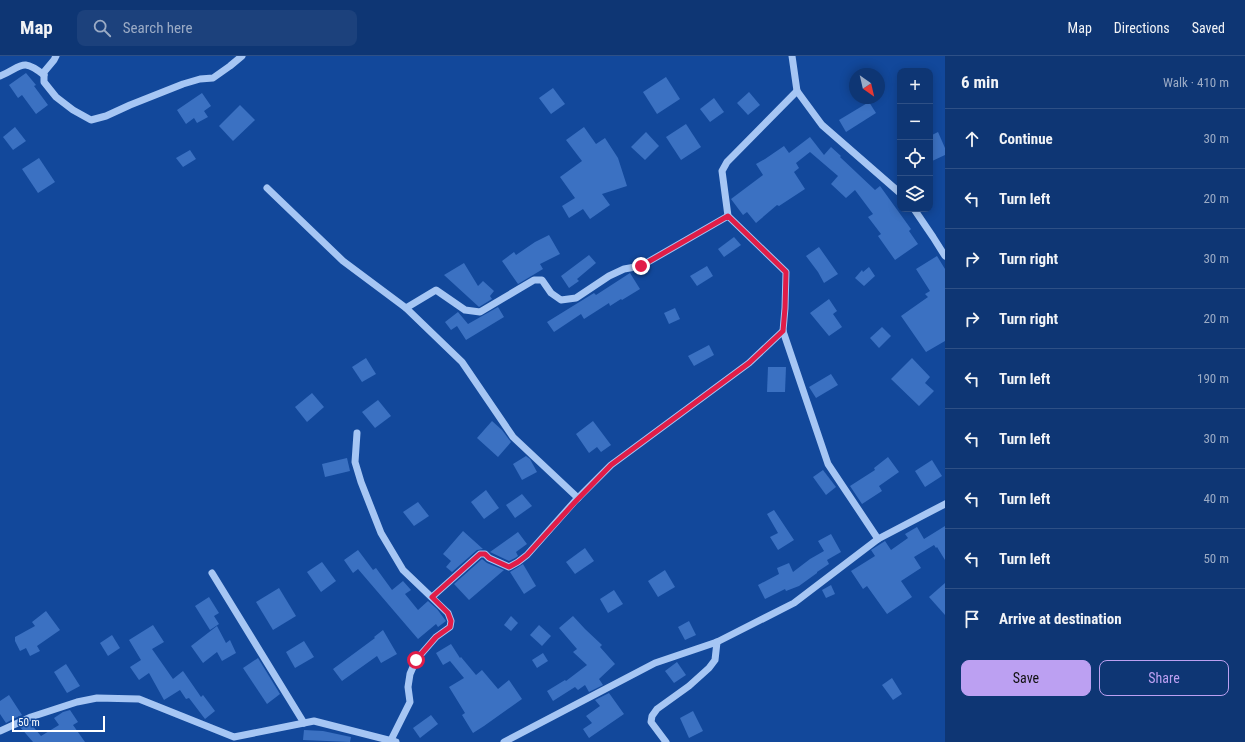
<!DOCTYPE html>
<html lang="en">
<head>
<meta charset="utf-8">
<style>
	:root { --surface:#0e3674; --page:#1c417c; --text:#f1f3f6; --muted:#9babc5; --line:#2e5086; --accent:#bca0f2 }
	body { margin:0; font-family:"Roboto Condensed",sans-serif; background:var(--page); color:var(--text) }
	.controls { position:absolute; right:12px; top:12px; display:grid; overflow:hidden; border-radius:8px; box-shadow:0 2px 10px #0003 }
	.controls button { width:36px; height:36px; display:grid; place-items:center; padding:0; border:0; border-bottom:1px solid var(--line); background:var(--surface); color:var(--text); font:20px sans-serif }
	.compass { position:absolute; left:849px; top:12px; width:36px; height:36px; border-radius:50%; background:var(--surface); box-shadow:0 2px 10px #0003; rotate:146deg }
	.scale { position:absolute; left:12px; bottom:10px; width:93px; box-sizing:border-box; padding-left:4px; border:2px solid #fff; border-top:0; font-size:11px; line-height:14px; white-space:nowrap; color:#fff; -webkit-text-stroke:3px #12489b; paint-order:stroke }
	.stop { position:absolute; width:12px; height:12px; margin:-9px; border:3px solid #e11d48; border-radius:50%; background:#fff }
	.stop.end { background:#e11d48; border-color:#fff; box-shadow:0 1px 4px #0008 }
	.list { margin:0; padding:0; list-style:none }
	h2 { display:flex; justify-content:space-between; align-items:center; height:52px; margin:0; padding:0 16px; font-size:17px }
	h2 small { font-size:13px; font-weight:400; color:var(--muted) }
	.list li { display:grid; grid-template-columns:26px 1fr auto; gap:12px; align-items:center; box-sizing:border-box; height:60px; padding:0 16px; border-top:1px solid var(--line) }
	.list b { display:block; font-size:15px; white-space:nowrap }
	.list em { font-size:13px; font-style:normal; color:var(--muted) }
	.actions { display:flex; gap:8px; padding:12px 16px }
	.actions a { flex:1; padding:9px 0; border:1px solid var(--accent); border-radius:8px; text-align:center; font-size:14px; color:var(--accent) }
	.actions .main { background:var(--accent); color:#111 }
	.icon { flex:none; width:22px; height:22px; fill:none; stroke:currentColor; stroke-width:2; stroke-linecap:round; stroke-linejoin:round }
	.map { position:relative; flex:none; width:945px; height:686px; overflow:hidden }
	header { display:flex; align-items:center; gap:24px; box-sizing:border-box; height:56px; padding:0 20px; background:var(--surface); border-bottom:1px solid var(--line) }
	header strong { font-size:19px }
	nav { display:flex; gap:22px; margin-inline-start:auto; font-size:14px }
	.search { width:280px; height:36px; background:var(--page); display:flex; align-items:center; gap:10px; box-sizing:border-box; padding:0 14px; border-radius:8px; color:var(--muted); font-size:15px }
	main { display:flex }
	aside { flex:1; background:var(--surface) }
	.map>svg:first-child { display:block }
	.building { fill:#3b71c2 }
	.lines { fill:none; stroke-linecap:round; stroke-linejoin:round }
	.minor { stroke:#a6c6f4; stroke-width:7 }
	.route { stroke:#e11d48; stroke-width:5 }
</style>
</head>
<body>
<header>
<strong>Map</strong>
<div class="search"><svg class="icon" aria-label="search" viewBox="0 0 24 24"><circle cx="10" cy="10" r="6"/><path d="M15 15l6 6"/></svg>Search here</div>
<nav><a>Map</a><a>Directions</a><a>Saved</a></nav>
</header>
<main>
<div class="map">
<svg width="945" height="686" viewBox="0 0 945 686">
	<rect width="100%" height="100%" fill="#12489b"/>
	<g class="building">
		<path d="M26,17L36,29L34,30L48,49L36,58L22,39L18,42L9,29Z"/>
		<path d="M666,21L680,43L657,58L643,36Z"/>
		<path d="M553,32L565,48L551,58L539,42Z"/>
		<path d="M749,36L760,49L748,59L737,47Z"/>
		<path d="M202,37L211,50L204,55L208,61L197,67L194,62L186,68L177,54Z"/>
		<path d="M714,42L724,56L710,66L700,53Z"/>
		<path d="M869,46L876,57L846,76L839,64Z"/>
		<path d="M240,49L255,64L233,85L219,70Z"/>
		<path d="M686,68L701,91L681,104L666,81Z"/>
		<path d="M15,71L26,85L13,94L3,81Z"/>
		<path d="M584,71L596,88L605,82L618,102L627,130L602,138L610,149L590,163L583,153L569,162L562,150L575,142L560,121L582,105L566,84Z"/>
		<path d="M646,76L659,90L645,104L631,91Z"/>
		<path d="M938,76L945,92V99L930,106V80Z"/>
		<path d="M810,81L824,99L831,91L841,100L840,101L875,134L880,130L911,173L909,175L918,188L895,204L878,180L881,178L868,161L873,158L855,134L846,142L831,128L838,120L810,96L796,107L799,112L794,116L805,133L779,150L777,149L756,167L747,156L743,159L731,143L763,119L756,108L765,103L784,90L789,97Z"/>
		<path d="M190,94L196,103L183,111L176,102Z"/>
		<path d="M39,102L55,126L38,137L22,113Z"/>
		<path d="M549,179L560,198L540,208L543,213L518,228L502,205L514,196L516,199L535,186Z"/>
		<path d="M734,181L741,189L724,201L718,193Z"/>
		<path d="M819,191L838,218L824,227L818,216L806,200Z"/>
		<path d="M589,199L596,207L577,223L579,225L569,232L561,220Z"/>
		<path d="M937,200L945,213V285L926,296L901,260L928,241L925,238L930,235L916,213Z"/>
		<path d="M464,207L478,230L483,225L494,235L490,240L492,243L479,251L444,219Z"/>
		<path d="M707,210L713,220L697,230L690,220Z"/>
		<path d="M869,211L875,220L864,230L855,222L862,214L863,216Z"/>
		<path d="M630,217L640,233L622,244L621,243L610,250L609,247L584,263L581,258L554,276L547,266L594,237L596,239Z"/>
		<path d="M829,243L837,255L833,258L842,271L829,280L810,257Z"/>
		<path d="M498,251L504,261L466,284L457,270L451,274L445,266L458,256L468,268Z"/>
		<path d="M675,252L680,263L669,268L664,257Z"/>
		<path d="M882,271L891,280L879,292L870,282Z"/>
		<path d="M709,289L714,299L694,310L688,300Z"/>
		<path d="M366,302L376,318L362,326L352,311Z"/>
		<path d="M912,302L930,321L925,327L934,335L919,350L891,323Z"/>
		<path d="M768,311H786L785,336H767Z"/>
		<path d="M831,318L838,329L816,342L809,331Z"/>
		<path d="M312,337L324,351L307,366L295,351Z"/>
		<path d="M378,344L391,360L375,372L362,356Z"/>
		<path d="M492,365L502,374L511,386L498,401L477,382Z"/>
		<path d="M593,365L611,389L601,396L597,391L589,397L576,378Z"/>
		<path d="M526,400L530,403L537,416L522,424L513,408Z"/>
		<path d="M888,401L899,416L879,430L882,435L862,448L850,430L875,414L874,412Z"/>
		<path d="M347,402L350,415L325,421L322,408Z"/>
		<path d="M932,404L942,420L925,431L915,415Z"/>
		<path d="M823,414L836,431L826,439L813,421Z"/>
		<path d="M486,434L499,452L484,463L471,446Z"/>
		<path d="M522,438L532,450L515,462L506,449Z"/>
		<path d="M418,446L429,460L414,470L403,456Z"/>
		<path d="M774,454L794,484L778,494L770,481L778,477L767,458Z"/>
		<path d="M945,470V504L937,491L936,492L934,489L914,501L921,512L901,525L912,541L887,558L867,530L863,533L851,515L875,500L871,494L885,485L891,494L908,482L905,478L917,471L924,483Z"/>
		<path d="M463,475L483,493L477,494L452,516L446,511L451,505L443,498Z"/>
		<path d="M518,476L527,488L516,496L518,500L515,502L509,505L490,496Z"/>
		<path d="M831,478L841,496L827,504L829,508L817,516V517L799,530L786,535L785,533L765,543L758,529L779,518L777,512L789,507L793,516L810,503L824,495L818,485Z"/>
		<path d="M585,492L594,505L575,518L566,506Z"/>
		<path d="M358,494L373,514L376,512L392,534L403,525L411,534L405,538L418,554L428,545L437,553L446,565L438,571L436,568L418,583L358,513L353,517L344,504Z"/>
		<path d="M482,503L487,507L504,514L469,544L454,528Z"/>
		<path d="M322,506L336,525L321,536L307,516Z"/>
		<path d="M523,508L536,530L524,538L510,516Z"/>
		<path d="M665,514L675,531L658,541L648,525Z"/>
		<path d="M945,527V559L929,541Z"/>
		<path d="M831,529L835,538L826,542L822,534Z"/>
		<path d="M279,532L296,560L273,574L256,546Z"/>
		<path d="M614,534L623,548L608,557L600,543Z"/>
		<path d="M209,541L219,557L214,560L219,568L210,574L195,550Z"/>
		<path d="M46,555L60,574L37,590L40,595L30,600L26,592L20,595L15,585V581L35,570L32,566Z"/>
		<path d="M511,560L518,567L511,575L504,569Z"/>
		<path d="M573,560L585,573L602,589L600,591L615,608L599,623L603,629L589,636L585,629L578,634L575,631L553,645L547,635L565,624L566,625L587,609L573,596L577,593L559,572Z"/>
		<path d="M689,565L696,579L685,584L678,571Z"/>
		<path d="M153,569L164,586L152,593L173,623L183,615L201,641L203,639L215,655L205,663L189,642L186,643L180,634L164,644L149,617L139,624L130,611L141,604L129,584Z"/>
		<path d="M539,569L551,580L542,590L530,579Z"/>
		<path d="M217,570L226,587L230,584L236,597L222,605L217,596L203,607L191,590Z"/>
		<path d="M383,574L397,598L381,607L377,600L342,625L333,613L375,582L374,581Z"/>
		<path d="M112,579L120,592L108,600L100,587Z"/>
		<path d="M304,585L314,601L295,612L286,596Z"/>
		<path d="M451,588L460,602L461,601L476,619L482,614L498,633L509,624L522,643L484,670L473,677L462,659L465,657L449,631L464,622L450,605L443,609L436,597Z"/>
		<path d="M543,597L548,605L537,612L532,604Z"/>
		<path d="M258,602L280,638L267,648L243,612Z"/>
		<path d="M677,606L686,619L674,627L665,615Z"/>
		<path d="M66,608L80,630L67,637L54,616Z"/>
		<path d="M892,622L902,638L893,644L882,629Z"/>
		<path d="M609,637L624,658L589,682L583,673L592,667L586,660L600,650L595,644Z"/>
		<path d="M9,639L22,659L13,663L6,667L0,658V645Z"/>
		<path d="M70,654L78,666L73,669L85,686H33L20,671L30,667L41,680L59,669L54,662L63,656Z"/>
		<path d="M693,655L703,675L689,682L680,662Z"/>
		<path d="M431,659L438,668L420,682L413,672Z"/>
		<path d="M304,674L323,675L351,681L350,686L303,684Z"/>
	</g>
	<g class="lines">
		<g class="minor">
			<path d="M56,0L54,4L44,16V26L56,41L73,54L91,64L106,60L130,49L183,28L200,23L213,22L230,10L242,0"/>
			<path d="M792,0L797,35L822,69L900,137"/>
			<path d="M0,20C22,11 21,1 44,19"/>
			<path d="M797,35L727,106L722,115L728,160L786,216L785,252L783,275L828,408L878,483"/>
			<path d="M267,132L343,205L406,252L436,234L465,254L480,256L534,224H542L551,237L561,244L576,242L609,220L624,213L641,210L728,160"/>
			<path d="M914,153L933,181L945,200"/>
			<path d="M406,252L462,306L513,381L578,442"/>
			<path d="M357,377L355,406L361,426L381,477L403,514L448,557L451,565L450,571L436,581L416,604L410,618L408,631L410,646L391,684"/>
			<path d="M212,517L304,667"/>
			<path d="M432,541L480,498H485L489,502L509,511L518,506L527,499L575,445L611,409L749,307L783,275"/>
			<path d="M0,675L31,661L77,646L97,642L139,643L234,681L314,665L396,686"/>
			<path d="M504,686L655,607L717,586L794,547L878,483L945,448"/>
			<path d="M666,686L651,666L652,660L657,653L689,630L709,612L715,604L717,586"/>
		</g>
	</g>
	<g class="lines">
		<path class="route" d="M416,604L436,581L450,571L451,565L448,557L432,541L480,498H485L489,502L509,511L518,506L527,499L575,446L611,409L749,307L783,275L785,252L786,216L728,160L641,210"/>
	</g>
</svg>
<div class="controls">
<button>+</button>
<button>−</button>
<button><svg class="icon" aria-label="locate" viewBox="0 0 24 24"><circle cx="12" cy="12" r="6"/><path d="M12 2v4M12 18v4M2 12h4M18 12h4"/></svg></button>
<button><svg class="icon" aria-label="layers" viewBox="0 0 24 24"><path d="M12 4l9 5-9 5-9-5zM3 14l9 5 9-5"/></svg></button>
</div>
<svg class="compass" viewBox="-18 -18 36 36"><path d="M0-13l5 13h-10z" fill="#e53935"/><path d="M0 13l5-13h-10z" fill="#9babc5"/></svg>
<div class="scale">50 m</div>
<div class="stop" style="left:416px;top:604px"></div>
<div class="stop end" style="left:641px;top:210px"></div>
</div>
<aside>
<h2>6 min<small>Walk · 410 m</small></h2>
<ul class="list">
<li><svg class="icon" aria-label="ahead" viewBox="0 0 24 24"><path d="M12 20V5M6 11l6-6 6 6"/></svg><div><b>Continue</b></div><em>30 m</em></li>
<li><svg class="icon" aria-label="left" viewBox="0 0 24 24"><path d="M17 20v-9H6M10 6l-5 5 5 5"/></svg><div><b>Turn left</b></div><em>20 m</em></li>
<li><svg class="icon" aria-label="right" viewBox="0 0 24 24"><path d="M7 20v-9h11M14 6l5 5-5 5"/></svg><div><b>Turn right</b></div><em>30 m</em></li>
<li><svg class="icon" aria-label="right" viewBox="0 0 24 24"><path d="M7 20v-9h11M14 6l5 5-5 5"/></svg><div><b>Turn right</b></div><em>20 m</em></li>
<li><svg class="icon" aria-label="left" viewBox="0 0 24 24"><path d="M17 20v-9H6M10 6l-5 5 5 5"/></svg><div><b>Turn left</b></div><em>190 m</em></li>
<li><svg class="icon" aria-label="left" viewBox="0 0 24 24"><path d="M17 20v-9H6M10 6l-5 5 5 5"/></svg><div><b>Turn left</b></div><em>30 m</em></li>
<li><svg class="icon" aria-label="left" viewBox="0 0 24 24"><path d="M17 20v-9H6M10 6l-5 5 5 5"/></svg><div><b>Turn left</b></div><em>40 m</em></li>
<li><svg class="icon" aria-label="left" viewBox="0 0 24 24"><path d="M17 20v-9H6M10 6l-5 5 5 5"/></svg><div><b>Turn left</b></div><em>50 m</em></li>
<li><svg class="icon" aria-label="arrive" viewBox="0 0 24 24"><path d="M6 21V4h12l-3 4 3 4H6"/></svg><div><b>Arrive at destination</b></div></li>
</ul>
<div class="actions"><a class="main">Save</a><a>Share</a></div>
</aside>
</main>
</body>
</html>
